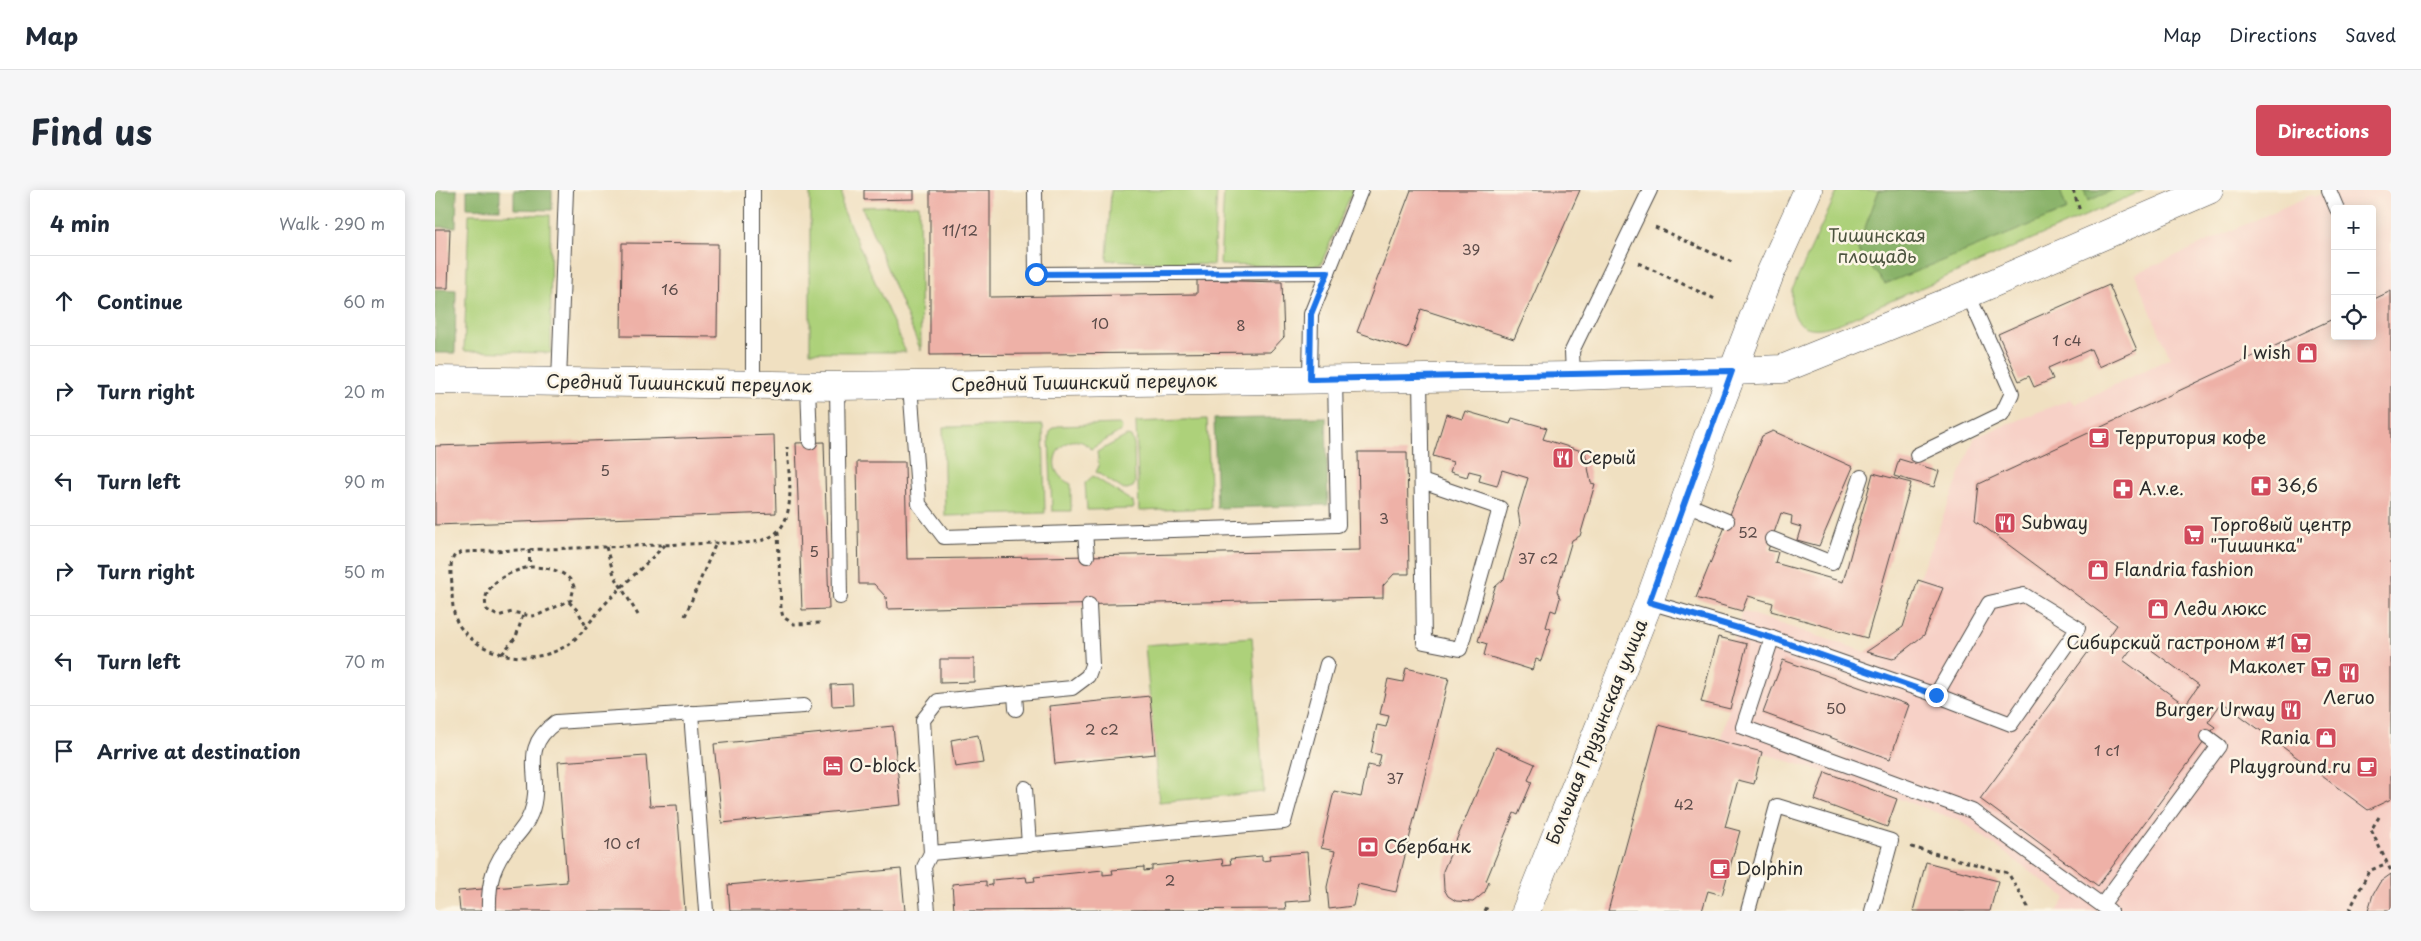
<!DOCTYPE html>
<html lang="en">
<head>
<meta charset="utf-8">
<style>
	:root { --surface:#fff; --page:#f6f6f7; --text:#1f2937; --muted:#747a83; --line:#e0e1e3; --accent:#d1495b }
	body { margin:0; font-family:"Playpen Sans",sans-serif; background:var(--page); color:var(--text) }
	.controls { position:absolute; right:15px; top:15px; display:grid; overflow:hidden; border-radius:5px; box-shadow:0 2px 12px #0003 }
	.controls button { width:45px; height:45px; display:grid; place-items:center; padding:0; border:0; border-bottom:1px solid var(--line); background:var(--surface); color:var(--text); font:25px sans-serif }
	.stop { position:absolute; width:15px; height:15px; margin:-11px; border:4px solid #1a73e8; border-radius:50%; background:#fff }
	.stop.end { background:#1a73e8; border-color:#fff; box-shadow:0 1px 5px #0008 }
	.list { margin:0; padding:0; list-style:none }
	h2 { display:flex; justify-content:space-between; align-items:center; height:65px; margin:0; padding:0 20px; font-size:21px }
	h2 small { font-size:16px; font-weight:400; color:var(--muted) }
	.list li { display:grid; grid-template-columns:32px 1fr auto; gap:15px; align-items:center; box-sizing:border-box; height:90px; padding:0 20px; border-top:1px solid var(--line) }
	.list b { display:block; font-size:19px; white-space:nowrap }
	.list em { font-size:16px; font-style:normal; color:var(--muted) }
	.icon { flex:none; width:28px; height:28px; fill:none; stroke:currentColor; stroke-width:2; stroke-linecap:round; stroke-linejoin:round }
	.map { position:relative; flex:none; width:1956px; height:721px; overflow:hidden; border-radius:5px }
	header { display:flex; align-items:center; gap:30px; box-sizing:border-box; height:70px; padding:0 25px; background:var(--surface); border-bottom:1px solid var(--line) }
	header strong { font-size:24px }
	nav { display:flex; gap:28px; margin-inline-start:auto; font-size:18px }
	.intro { display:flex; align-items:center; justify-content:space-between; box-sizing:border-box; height:120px; padding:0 30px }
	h1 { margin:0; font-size:35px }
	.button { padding:12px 22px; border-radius:5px; background:var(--accent); color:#fff; font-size:18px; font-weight:700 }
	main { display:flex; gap:30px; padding:0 30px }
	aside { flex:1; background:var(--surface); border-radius:5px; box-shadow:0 2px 12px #0003 }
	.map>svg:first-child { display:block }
	.built { fill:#f7d1c7; fill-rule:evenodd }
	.green { fill:#add17a; stroke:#6c7e52 }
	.forest { fill:#8ab36a; stroke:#5a6f4a }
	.building { fill:#eeb1a7; fill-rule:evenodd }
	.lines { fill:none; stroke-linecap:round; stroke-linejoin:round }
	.lane-casing { stroke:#494642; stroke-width:16 }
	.street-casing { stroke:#494642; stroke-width:29 }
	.secondary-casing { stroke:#494642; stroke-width:29 }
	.path { stroke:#494642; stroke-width:3; stroke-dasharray:4 4; stroke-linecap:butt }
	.lane { stroke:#fff; stroke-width:14 }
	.street { stroke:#fff; stroke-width:28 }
	.secondary { stroke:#fff; stroke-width:28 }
	.route { stroke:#1a73e8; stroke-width:6 }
	.labels { text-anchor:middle; stroke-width:5; stroke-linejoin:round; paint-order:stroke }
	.number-label { font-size:15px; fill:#5c4c4a }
	.park-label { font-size:18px; fill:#4c543f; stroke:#fcf5e5 }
	.poi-label { font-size:18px; fill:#2b2b2b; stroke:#fcf5e5; text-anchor:start }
	.street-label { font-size:18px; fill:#2b2b2b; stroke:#fcf5e5 }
</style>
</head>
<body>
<header>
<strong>Map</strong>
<nav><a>Map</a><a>Directions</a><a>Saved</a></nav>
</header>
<div class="intro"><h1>Find us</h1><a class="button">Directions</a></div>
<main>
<aside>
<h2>4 min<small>Walk · 290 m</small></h2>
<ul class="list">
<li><svg class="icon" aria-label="ahead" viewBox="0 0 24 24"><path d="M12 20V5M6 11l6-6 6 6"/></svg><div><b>Continue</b></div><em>60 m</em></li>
<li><svg class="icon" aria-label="right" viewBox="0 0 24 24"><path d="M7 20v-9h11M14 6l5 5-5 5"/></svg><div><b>Turn right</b></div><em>20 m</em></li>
<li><svg class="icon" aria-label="left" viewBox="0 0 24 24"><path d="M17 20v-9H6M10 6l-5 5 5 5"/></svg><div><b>Turn left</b></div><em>90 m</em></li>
<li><svg class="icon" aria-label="right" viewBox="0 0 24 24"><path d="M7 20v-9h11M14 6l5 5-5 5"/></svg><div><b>Turn right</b></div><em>50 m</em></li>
<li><svg class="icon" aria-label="left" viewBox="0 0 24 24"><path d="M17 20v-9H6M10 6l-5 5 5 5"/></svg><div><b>Turn left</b></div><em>70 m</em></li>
<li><svg class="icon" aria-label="arrive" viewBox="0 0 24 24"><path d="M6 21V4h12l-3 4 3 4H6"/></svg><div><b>Arrive at destination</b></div></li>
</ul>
</aside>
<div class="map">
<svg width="1956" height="721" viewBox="0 0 1956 721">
	<rect width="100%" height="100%" fill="#fcf5e5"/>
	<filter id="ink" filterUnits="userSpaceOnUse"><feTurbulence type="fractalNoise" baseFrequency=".02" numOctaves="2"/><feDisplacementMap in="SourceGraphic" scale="10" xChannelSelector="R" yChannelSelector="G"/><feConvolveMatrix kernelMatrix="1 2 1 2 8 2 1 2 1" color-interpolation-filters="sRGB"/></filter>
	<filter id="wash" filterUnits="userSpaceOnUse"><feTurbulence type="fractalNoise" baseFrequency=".0096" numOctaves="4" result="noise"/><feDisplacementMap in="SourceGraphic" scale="20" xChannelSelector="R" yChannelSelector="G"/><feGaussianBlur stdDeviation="1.12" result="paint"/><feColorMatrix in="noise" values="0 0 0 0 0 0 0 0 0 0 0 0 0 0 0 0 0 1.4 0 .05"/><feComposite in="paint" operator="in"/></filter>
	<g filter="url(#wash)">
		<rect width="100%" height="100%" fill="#f0e0c1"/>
		<path class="built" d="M1895,0H1956V721H1622L1631,708L1528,632L1390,582L1285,551L1312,454L1298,451L1307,421L1431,462L1468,437L1483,390L1540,247L1636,209L1640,214L1735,168L1700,84L1876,5L1880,7ZM1900,19H1937V146H1900Z"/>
		<g class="green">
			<path d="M375,0H407V17L471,162H375Z"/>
			<path d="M676,0H782L778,75L672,70Z"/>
			<path d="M789,0H918L886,74L875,77L785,75Z"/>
			<path d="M1403,0H1709L1408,132C1375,145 1354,140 1357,100Z"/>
			<path d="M484,15L486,161L427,17Z"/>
			<path d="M34,24L115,25L116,163L29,161Z"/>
			<path d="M772,229L776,318L704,321L701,232Z"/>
			<path d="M684,234L687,237L686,241L656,259C633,232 599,278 636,294V321H617L614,246L616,239L623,236Z"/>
			<path d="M608,235L610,323L510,326L508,237Z"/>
			<path d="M692,246L696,247L699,254L700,293L698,297L689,300L661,282L664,276L662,262Z"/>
			<path d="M658,286L698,312L699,317L698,319L652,320L650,293Z"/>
			<path d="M817,447L829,602L724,612L710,455Z"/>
		</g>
		<g class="forest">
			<path d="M0,0H22L21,37H0Z"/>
			<path d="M32,0H65V19L32,18Z"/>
			<path d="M79,0H117V20L79,19Z"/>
			<path d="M1444,0H1625L1632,20L1450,94L1422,59Z"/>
			<path d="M1649,0H1678L1653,11Z"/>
			<path d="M0,99L21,100L20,163H0Z"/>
			<path d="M891,227L893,315L782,318L779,229Z"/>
		</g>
		<g id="blocks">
			<g class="building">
				<path d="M429,0H479V9L429,10Z"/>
				<path d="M495,0H555V107L762,104V90L847,92L849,147L835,162L495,165Z"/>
				<path d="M976,0H1145L1079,149L986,119L973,159L922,142Z"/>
				<path d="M0,39H15L13,98H0Z"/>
				<path d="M187,53L283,54L282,147L186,146Z"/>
				<path d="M1674,95L1702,160L1664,177L1656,159L1613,178L1618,189L1599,197L1594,186L1584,191L1563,144Z"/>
				<path d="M1956,101V609L1933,620L1787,512L1773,532L1780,537L1663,696L1545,609L1662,450L1668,455L1682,435L1540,330L1544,294L1900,128V146H1937V110ZM1703,450L1764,495L1750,515L1688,470Z"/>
				<path d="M1030,221L1075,234L1077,228L1112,238L1108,249L1150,262L1156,293L1160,294L1145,346L1137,350L1122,401L1125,408L1121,422L1116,420L1111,437L1116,439L1106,471L1101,469L1097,480L1049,465L1052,454L1043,451L1060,397L1069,389L1085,334L1083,321L1093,288L1067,280L1062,296L1044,291L1046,284L1034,281L1032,287L1015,282L1018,272L998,266L1011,224L1027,229Z"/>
				<path d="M1338,241L1418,277L1384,356L1362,350L1366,337L1356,334L1357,326L1346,323L1333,360L1343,362L1340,373L1408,392L1438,283L1476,293L1432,448L1336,421L1338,413L1313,406L1307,421L1261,408L1327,246Z"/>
				<path d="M339,245L341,323L0,335V256Z"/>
				<path d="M389,252L394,419L367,420L361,253Z"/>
				<path d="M923,262H972L974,384H959L948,396V408L452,419L451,407L439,394H424L422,272H470L472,369L607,367L925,360Z"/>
				<path d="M1464,269L1504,281L1499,297L1459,286Z"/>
				<path d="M1483,390L1508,398L1489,445L1458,469L1431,462L1468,437Z"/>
				<path d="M1283,447L1312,454L1295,519L1266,512Z"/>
				<path d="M505,469H539V492L505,493Z"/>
				<path d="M1348,470L1474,515L1455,569L1328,523Z"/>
				<path d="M971,478L1014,488L961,702L923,694L918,716L894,719L892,697L900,661L886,658L899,601L926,607L933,575L943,577L946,565L936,563L942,535L951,537L954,526L945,524L953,489L968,492Z"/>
				<path d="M417,494L418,515L397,516L396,495Z"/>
				<path d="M715,506L720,564L620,574L614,516Z"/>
				<path d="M1224,535L1327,562L1319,594L1303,590L1290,637L1305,641L1287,705L1273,701L1267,721H1173Z"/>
				<path d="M458,536L466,615L287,633L279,554Z"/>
				<path d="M543,545L548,573L520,577L516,550Z"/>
				<path d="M1061,557L1100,574L1093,590L1097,592L1083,625L1079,623L1051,691L1054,692L1050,702L1038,712L1021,711L1013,706L1009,699L1008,681Z"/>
				<path d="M211,566L215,616L242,615L250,721H25L23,701L132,692L123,572Z"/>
				<path d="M1390,582L1462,609L1452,637L1380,610Z"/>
				<path d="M872,662L876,710L850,712L851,719L519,721L517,694L551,691V696L557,695V690L591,687L592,692L600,691L599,687L668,680V685L678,684L677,680L709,677V681L717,680V676L787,669L788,675L796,674L795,669L827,666V671L835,670L834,665Z"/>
				<path d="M1491,672L1563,691L1555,721H1478Z"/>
				<path d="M466,679L470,721H295L293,695Z"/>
				<path d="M1956,684V721H1933L1938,704L1945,692Z"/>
			</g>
		</g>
	</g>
	<g filter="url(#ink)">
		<use href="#blocks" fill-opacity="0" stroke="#494642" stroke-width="1"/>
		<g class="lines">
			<g class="lane-casing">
				<g id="lane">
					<path d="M318,0V195"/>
					<path d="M600,0L601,84L893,82"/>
					<path d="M1894,0L1902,19"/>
					<path d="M1138,186L1137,161L1215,0"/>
					<path d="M985,188L989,452L1025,459L1065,318L987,291"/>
					<path d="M875,189L876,124L926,0"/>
					<path d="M124,192L131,0"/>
					<path d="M475,195L484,314L509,347L903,335L900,189"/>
					<path d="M373,196L375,252"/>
					<path d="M402,196L405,407"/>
					<path d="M1482,265L1567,224L1577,203L1533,104"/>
					<path d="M1249,313L1292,331"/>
					<path d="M650,343L652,366"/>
					<path d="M1337,349L1397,373L1426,287"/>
					<path d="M1214,412L1337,448L1501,505L1576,534L1643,438L1589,405L1554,413L1501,505"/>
					<path d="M1337,448L1308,537L1537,621L1675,721"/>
					<path d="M580,504L581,519"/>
					<path d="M256,523L271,721"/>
					<path d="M590,598L594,655"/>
					<path d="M496,663L488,530L503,511L637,498L653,486L657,475L654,415"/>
					<path d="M1667,715L1784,556L1772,547"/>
					<path d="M54,721C53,692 58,674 77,651C85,642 92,634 96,623C110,587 81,561 121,532L369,516"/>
					<path d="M493,721L489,677L496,663L849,632L892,474"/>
					<path d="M1313,721L1342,616L1456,651L1437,721"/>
				</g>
			</g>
			<g class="street-casing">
				<path id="street" d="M0,190L402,196L1138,186L1297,181"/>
			</g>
			<g class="secondary-casing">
				<g id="secondary">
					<path d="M1297,181L1347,179L1533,104L1774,0"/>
					<path d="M1091,721L1214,412L1272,249L1335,84L1373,0"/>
				</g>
			</g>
			<g class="path">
				<path d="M1638,0L1645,21"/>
				<path d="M1220,37L1299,73"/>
				<path d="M1203,73L1282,110"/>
				<path d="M343,342L346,419L348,427L359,434L385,433"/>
				<path d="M230,355C210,375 189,394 170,414C153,432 146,450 121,461C89,475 40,464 22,432C17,421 17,406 17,394C16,384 14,373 20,365L28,362L281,353C297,353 321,355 335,347C364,332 353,284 352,257"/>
				<path d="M171,357L179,385L203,425"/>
				<path d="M94,360L95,377"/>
				<path d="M95,377C110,377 134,380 139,397L136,410L103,425L96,426L77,422L63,426L52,420C43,396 74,381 95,377Z"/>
				<path d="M134,412L143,421L152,438"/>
				<path d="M250,426L281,353"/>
				<path d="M67,464L81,447L88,425"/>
				<path d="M1944,627L1936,640L1956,681"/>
				<path d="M1476,657L1573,683L1593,717L1592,721"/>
				<path d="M1050,721L1053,715"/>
				<path d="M1914,721L1934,681L1952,673"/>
			</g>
			<use href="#lane" class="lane"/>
			<use href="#street" class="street"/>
			<use href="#secondary" class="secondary"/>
		</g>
	</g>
	<g class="lines" filter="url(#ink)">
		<path class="route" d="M601,84L893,82L876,124L875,189L1297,181L1214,412L1337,448L1501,505"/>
	</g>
	<defs>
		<g id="shop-square" transform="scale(1.125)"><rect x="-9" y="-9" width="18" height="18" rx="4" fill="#d1495b" stroke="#fcf5e5"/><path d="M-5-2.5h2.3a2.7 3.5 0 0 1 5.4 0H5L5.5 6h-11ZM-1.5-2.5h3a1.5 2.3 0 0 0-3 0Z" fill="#fff"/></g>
		<g id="cafe-square" transform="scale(1.125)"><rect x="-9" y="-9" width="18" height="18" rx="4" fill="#d1495b" stroke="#fcf5e5"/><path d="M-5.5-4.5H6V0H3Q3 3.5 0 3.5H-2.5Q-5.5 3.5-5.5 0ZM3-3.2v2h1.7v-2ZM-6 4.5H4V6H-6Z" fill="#fff"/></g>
		<g id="restaurant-square" transform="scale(1.125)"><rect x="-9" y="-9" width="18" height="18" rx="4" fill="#d1495b" stroke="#fcf5e5"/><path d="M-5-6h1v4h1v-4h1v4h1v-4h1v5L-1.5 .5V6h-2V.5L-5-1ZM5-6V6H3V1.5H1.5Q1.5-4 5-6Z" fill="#fff"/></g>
		<g id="pharmacy-square" transform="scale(1.125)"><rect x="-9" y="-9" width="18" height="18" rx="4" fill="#d1495b" stroke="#fcf5e5"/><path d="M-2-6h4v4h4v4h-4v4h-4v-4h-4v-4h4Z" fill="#fff"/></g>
		<g id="supermarket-square" transform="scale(1.125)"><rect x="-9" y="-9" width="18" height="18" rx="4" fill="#d1495b" stroke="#fcf5e5"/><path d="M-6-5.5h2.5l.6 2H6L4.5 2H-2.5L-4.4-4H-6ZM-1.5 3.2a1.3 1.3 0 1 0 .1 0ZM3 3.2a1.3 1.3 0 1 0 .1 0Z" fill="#fff"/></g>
		<g id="hotel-square" transform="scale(1.125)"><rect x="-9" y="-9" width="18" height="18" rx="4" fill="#d1495b" stroke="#fcf5e5"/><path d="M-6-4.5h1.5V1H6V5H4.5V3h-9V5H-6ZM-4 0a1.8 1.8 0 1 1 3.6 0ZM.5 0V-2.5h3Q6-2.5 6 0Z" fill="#fff"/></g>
		<g id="bank-square" transform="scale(1.125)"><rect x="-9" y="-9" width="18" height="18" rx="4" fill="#d1495b" stroke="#fcf5e5"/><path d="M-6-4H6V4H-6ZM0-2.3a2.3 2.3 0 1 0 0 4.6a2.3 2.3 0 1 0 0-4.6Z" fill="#fff"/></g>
	</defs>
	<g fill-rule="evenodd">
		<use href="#shop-square" x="1872" y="163"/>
		<use href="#cafe-square" x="1664" y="248"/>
		<use href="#restaurant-square" x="1128" y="268"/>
		<use href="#pharmacy-square" x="1826" y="296"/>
		<use href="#pharmacy-square" x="1688" y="299"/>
		<use href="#restaurant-square" x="1570" y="333"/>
		<use href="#supermarket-square" x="1759" y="345"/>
		<use href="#shop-square" x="1663" y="380"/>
		<use href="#shop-square" x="1723" y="419"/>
		<use href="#supermarket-square" x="1866" y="453"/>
		<use href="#supermarket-square" x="1886" y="477"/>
		<use href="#restaurant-square" x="1914" y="483"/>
		<use href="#restaurant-square" x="1856" y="520"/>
		<use href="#shop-square" x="1891" y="548"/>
		<use href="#hotel-square" x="398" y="576"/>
		<use href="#cafe-square" x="1932" y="577"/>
		<use href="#bank-square" x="933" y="657"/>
		<use href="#cafe-square" x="1285" y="679"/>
	</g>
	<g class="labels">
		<g class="number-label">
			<text x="525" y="46">11/12</text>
			<text x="1036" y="65">39</text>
			<text x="235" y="105">16</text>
			<text x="665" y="139">10</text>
			<text x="806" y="141">8</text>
			<text x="1632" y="156">1 с4</text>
			<text x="170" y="286">5</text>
			<text x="949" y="334">3</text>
			<text x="1313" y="348">52</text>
			<text x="379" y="367">5</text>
			<text x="1103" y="374">37 с2</text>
			<text x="1401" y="524">50</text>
			<text x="667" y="545">2 с2</text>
			<text x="1672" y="566">1 с1</text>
			<text x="960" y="594">37</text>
			<text x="1249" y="620">42</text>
			<text x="187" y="659">10 с1</text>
			<text x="735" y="696">2</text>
		</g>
		<g class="park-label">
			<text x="1442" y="52">Тишинская<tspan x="1442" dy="21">площадь</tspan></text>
		</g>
		<g class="poi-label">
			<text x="1856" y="169" text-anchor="end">I wish</text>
			<text x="1680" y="254">Территория кофе</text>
			<text x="1144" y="274">Серый</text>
			<text x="1842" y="302">36,6</text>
			<text x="1704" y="305">A.v.e.</text>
			<text x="1586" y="339">Subway</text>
			<text x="1775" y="341">Торговый центр<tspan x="1775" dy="21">"Тишинка"</tspan></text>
			<text x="1679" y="386">Flandria fashion</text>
			<text x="1739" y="425">Леди люкс</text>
			<text x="1850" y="459" text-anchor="end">Сибирский гастроном #1</text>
			<text x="1870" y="483" text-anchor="end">Маколет</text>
			<text x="1914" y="514" text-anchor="middle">Легио</text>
			<text x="1840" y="526" text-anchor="end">Burger Urway</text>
			<text x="1875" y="554" text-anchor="end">Rania</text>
			<text x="414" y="582">O-block</text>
			<text x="1916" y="583" text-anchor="end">Playground.ru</text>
			<text x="949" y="663">Сбербанк</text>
			<text x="1301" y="685">Dolphin</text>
		</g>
		<g class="street-label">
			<text transform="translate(649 193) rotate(-1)" y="6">Средний Тишинский переулок</text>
			<text transform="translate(244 194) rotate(1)" y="6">Средний Тишинский переулок</text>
			<text transform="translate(1162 542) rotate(-68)" y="6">Большая Грузинская улица</text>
		</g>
	</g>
</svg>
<div class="controls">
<button>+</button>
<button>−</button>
<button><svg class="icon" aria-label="locate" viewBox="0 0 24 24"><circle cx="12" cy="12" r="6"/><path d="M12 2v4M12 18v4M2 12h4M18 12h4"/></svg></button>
</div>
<div class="stop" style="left:601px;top:84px"></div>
<div class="stop end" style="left:1501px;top:505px"></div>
</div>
</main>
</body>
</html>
